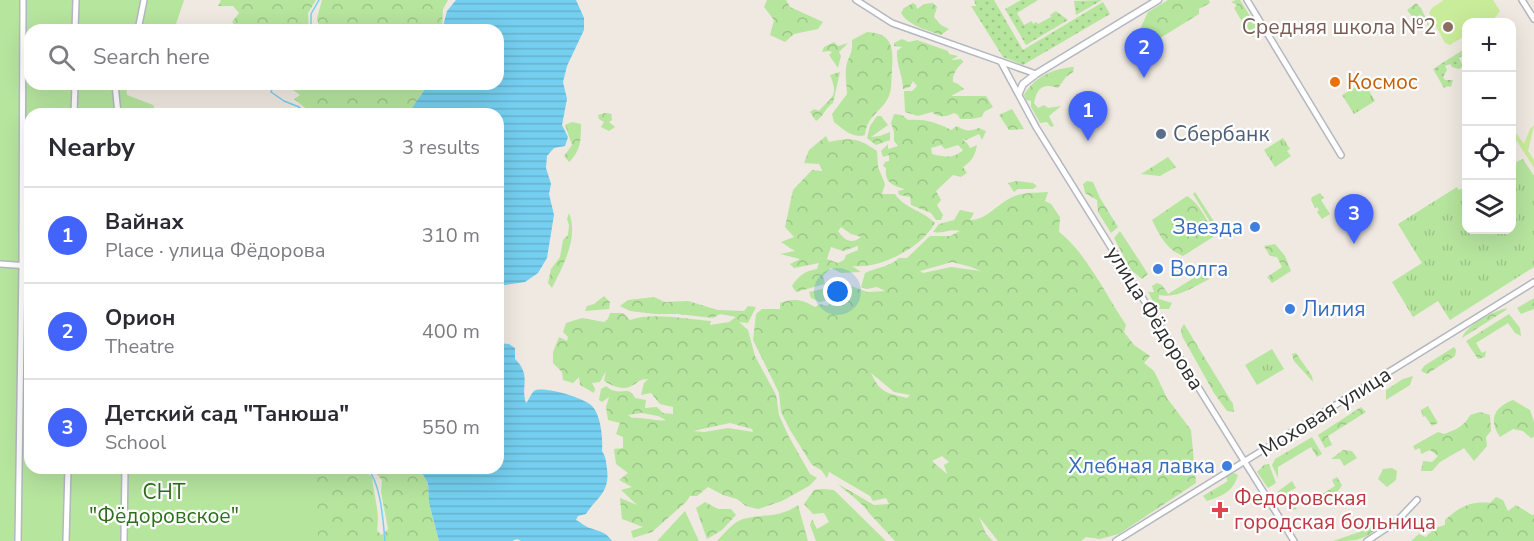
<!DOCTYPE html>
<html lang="en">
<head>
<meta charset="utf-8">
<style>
	:root { --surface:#fff; --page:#f7f7f7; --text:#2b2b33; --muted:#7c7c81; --line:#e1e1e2; --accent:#4264fb }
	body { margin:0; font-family:"Nunito Sans",sans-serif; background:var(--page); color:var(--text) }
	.controls { position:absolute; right:18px; top:18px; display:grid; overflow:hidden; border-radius:12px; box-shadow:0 6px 24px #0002 }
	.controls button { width:54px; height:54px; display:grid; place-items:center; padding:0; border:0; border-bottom:2px solid var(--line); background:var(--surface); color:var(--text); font:30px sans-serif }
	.you { position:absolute; left:838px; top:292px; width:21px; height:21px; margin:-15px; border:4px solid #fff; border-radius:50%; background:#1a73e8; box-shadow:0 0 0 9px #1a73e833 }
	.badge { display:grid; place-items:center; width:39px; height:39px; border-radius:50%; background:var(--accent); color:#fff; font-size:20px; font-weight:700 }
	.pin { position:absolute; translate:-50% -50px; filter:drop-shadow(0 2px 3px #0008) }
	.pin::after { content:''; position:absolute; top:32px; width:21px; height:18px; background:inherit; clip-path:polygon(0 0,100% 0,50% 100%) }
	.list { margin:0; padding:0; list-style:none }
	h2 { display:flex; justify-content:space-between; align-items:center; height:78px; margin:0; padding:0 24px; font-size:26px }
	h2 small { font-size:20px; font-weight:400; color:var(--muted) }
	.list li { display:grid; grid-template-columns:39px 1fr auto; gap:18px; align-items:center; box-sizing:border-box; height:96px; padding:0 24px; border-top:2px solid var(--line) }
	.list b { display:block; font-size:22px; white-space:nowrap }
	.list p { margin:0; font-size:20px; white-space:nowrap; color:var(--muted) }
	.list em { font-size:20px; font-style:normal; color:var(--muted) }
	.icon { flex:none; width:33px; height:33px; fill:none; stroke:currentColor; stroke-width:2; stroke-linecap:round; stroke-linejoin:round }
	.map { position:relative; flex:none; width:1534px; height:541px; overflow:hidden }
	.search { position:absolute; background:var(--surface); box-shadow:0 6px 24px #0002; left:24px; top:24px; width:480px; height:66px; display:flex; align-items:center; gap:15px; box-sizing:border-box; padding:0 21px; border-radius:18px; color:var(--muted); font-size:22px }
	.panel { position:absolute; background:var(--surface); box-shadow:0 6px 24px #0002; left:24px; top:108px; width:480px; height:366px; border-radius:18px }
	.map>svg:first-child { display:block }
	.grass { fill:url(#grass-dots) }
	.forest { fill:url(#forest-crowns); fill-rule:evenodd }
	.park { fill:url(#park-tufts) }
	.garden { fill:#b6e59e }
	.pitch { fill:#c9ec9a }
	.water { fill:url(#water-rules) }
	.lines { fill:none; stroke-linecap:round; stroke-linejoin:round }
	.stream { stroke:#75cff0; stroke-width:1.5 }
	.minor-casing { stroke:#b4b7c1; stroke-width:8 }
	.tertiary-casing { stroke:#b4b7c1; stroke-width:9 }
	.minor { stroke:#fff; stroke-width:5 }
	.tertiary { stroke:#fff; stroke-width:6 }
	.education-dot { fill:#8d6e63; stroke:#fff; stroke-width:2 }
	.food-dot { fill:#e8710a; stroke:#fff; stroke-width:2 }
	.service-dot { fill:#5c6f8a; stroke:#fff; stroke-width:2 }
	.shop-dot { fill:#3f7fe0; stroke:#fff; stroke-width:2 }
	.health-dot { fill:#e0444e; stroke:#fff; stroke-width:2 }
	.labels { text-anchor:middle; stroke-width:4.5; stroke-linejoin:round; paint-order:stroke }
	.education-label { font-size:21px; fill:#785e54; stroke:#fff; text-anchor:end }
	.food-label { font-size:21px; fill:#c56008; stroke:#fff; text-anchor:start }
	.service-label { font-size:21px; fill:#4e5e75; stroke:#fff; text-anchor:start }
	.shop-label { font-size:21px; fill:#366cbe; stroke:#fff; text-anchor:end }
	.street-label { font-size:21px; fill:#2e2e2e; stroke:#fff }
	.park-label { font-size:21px; fill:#2c6e1b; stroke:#fff }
	.health-label { font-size:21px; fill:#be3a42; stroke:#fff; text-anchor:start }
</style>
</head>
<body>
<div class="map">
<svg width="1534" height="541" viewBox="0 0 1534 541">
	<defs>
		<pattern id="grass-dots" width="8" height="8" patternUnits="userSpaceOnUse" patternTransform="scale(1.5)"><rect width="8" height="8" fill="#b6e59e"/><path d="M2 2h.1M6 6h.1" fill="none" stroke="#9dc588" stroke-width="1.8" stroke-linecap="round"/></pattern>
		<pattern id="forest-crowns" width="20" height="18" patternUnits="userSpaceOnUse" patternTransform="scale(1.5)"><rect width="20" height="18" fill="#b6e59e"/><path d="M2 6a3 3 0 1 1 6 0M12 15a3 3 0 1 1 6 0" fill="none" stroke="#9dc588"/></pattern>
		<pattern id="park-tufts" width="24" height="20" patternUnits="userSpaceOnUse" patternTransform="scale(1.5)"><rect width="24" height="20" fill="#b6e59e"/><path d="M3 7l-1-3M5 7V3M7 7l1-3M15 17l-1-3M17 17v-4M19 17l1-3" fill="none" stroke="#9dc588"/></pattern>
		<pattern id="water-rules" width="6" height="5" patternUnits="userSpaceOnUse" patternTransform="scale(1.5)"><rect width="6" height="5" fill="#75cff0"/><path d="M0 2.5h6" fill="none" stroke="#66b2ce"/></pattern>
	</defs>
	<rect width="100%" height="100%" fill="#efe9e1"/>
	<g class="grass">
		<path d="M974,0H994L1023,50L1103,2L1110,14L1023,65L1003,57L971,6H976Z"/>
		<path d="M1021,0H1038L1017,13L1024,25L1032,21L1033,24L1036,22L1038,24L1051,17L1050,15L1056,11L1068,20L1026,45L1005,9Z"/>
		<path d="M1102,0L1076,15L1074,1Z"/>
		<path d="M1466,48V53L1459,58L1463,66L1459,69L1452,67L1450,64L1445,66L1447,70L1443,77L1445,80H1453L1451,87L1448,86L1444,88L1433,69Z"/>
	</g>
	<g class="forest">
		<path d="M221,0H316L308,13L309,30H233L237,28L232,22L239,13L233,6H218Z"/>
		<path d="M322,0H448L443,9L442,30H415L414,25L408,24L406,30H320L317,18Z"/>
		<path d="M767,0H786L790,7L823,22L818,29L794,34L785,42L770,35L774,20L764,7Z"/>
		<path d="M1168,0H1209L1210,3L1199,9V14L1157,40L1149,48L1139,31L1148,12Z"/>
		<path d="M1236,0H1240L1260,32L1252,37L1250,33H1244L1247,30L1234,8L1237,5L1231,2Z"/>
		<path d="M913,3L916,5L917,9L924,4L933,3L937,7L934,17L941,25L949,29L941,35C927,30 909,26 901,13L904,8Z"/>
		<path d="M1416,3L1421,8L1432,31L1420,15L1414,19L1407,10Z"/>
		<path d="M867,32C895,33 893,51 892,72C891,80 892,89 889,96C882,112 867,115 865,135C853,139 843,129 834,122L832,114L847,94C847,86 845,77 846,69C847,57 853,56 852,40Z"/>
		<path d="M902,39L909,42L917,40L948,51L949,54L958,56L951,60L961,59L963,62C957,68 952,74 953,82L958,84L964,89L951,96H986L993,107L984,112L982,117L971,119H960L958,115L954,113C946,117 939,118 932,112L918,116L905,112L904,91H912L917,86L913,81L910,87L903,89C903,76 896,64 897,51L902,47L894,46V43Z"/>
		<path d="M834,42L838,46L848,43L839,52L841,56L838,68L829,55L832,52L829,51L822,52L824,47Z"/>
		<path d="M1074,67L1073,72L1066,77L1058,88C1044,83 1037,87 1034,103L1038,108L1044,105L1048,108L1061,106L1049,116L1054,126L1051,127L1047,122L1040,123L1031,107V101L1026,100L1024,95C1034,77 1054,68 1074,67Z"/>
		<path d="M840,72L833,103C825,108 824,116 816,121L810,112L814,109L819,111C832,96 839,97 830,75Z"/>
		<path d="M288,84H427C423,96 413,102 410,114H313L294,99L300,95L286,85Z"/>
		<path d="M1012,109L1024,129L1009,130L999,115Z"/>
		<path d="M605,113L611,114L612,120L609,122L615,127L609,131L601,127L604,122L599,119L598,115Z"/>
		<path d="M894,114L902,115L908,120C923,119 937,122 951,130L957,126C965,131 969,132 979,128L986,131L982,140L979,134L966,140L962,139L967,143L970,148L977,145C975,156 972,161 963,167L967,173L961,177L953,175L936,191L941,200L937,205L943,215L941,220H936L931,213L911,205L910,197L899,195L898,191L905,189C893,186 884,182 886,168L883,166L885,162L889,161V155L883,157L881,151L888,144V149L898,146L894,141V132L891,123ZM941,145L945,149L958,145L963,150C954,159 943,157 932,154L931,148Z"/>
		<path d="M877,116H881L888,125L871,137L880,136L890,132V140L876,145L867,138L870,126Z"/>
		<path d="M572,122L581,124C581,139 581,151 569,162L564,156L572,145L565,125Z"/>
		<path d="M826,136L829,142C852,137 858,138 877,151L878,167L885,184L882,194H895C905,209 922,210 935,223C921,248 881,269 852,266L861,272L841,273L831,268L823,276L825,284L796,292L792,286C798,276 805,271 817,269L819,263L794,268L790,264L800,259L780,254L795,251L781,242L794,237L785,227L793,190L812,170L823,171L819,164L804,163L809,150ZM841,227L851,234L861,237C852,245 844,240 838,231ZM858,246V250L846,255L844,260L838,263L827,259L831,247L843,251Z"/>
		<path d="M1168,157L1176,167L1160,176L1141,174Z"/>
		<path d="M1016,181L1033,183L1037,186L1033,189H1018L1014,192L1008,183Z"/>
		<path d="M1087,181L1093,182L1100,198L1118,227L1111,233L1098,212L1097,200L1085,193L1083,184Z"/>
		<path d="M1048,192L1045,201L1051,204L1060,217L1059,232C1084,250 1108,298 1126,325L1124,332L1134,345L1150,356L1144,363L1154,371L1167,398L1191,430L1196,483L1119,534L1100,539L1086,537L1081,541H998L979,517L986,534L993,541H895L868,512C865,505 845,491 838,484L874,505L889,504L886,498L873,501L870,496L829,472L827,478L821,470L812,465L790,430L781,412L779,393L753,340L756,314L762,309H780V303C794,298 802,299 815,307L820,304L827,306L833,300L838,285H849L867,292L885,291L877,287L867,289L861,287L865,273C877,267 890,267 899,258H907L930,236H950L960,231C951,228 942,234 933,232L939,224L954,220L960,210L974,213L970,220C986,221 1000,201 1015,196C1024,192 1037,193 1048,192ZM952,262L971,267L981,271L951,267L923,273L920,271ZM871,373L894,392L910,395L907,398C887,393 880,393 871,373ZM942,456L949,462L944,465L947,474L932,461Z"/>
		<path d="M1195,192L1220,231L1217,233L1193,194Z"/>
		<path d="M1320,193L1324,198L1321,200L1330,214L1322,219L1317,212L1319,210L1317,207L1315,208L1311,200L1312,197Z"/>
		<path d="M1187,196C1198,202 1211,224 1213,237L1183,256C1166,249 1160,236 1152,220Z"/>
		<path d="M569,213C579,237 563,266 552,288L548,283L551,269L560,257L563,240L568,235L569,225L567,219Z"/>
		<path d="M1120,231L1148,274L1142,279L1131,270L1114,238Z"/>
		<path d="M1275,244L1285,256L1291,271L1272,283L1267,277L1282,267L1277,257L1270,256L1264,246Z"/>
		<path d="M1213,266L1209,279C1194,287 1176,299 1159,295V299L1172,303L1169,309H1157L1148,292H1154L1152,286L1157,283L1162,285L1168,294Z"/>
		<path d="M829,287L828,300L820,302L811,298L809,292Z"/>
		<path d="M604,296L610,302L609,309L585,311L587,306L594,304Z"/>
		<path d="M654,297L665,302L688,301L718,310L744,311L748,306L756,307L748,323L739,322L748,330L755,356L776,395L779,415L788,435L810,474L817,478L809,486L782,501L758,509L746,506L737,499L723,495L708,487L697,496H690L686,502L652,532L633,538L631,531L643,527L622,519L620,498L637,505L621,490L632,487L619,480L628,473L616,464L614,449L623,448V437L616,434L620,423L608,420L606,407L609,397L602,402L599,400L601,389L606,386C607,387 613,391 615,391C624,393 630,387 635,398L646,400L645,408L657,407L663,413L673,414V407L660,404L651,393L641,395L644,383L648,379C637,379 638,384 629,387C620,390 611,385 604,381L606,371L600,382L592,383L595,389L594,393L580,385L579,377L573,383L563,380L562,372L553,363V352L559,337L567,341L568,337L563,332L566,323L582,318L604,322L608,319L610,313H623L630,320C652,312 687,319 711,321L710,325L729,322L736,317L720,314L713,318L678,314H655L630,311L620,306L628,300ZM642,413L658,416L666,420C657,422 644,417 632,418L628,415ZM730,423L752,429L753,432L728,428L704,432L693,431Z"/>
		<path d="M1534,298V309L1521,314L1517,308Z"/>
		<path d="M1507,308L1506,310L1462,338C1466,325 1494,311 1507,308Z"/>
		<path d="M1509,314L1520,328L1521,336L1515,333L1508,323L1476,343L1482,353L1486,351L1485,357L1478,359L1466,341Z"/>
		<path d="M1184,324L1233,404L1234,412L1227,411L1214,393L1182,336L1181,329Z"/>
		<path d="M1454,347L1456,350L1455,356L1427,374L1421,371L1424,366Z"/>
		<path d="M1296,353L1312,376L1313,382L1294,361L1292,354Z"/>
		<path d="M1413,376L1410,385L1386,400V390L1403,379Z"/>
		<path d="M1513,400L1530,410L1534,422V437L1531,438L1523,431L1513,429L1500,437C1488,420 1494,407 1513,400Z"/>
		<path d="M1428,406L1438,423L1432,426L1425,416L1423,417L1421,410Z"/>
		<path d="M1361,407L1366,412L1328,436L1332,445L1325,448L1318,435Z"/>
		<path d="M1480,412L1490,415L1491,431L1486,437L1487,446L1474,461L1464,448L1440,462L1432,471H1421L1423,461L1432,462L1438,456L1430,450L1421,454L1420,448L1415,450L1413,446L1438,432L1444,434C1455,430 1465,426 1470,415Z"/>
		<path d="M1312,437L1322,454L1317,457L1311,447L1278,467V478L1272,465L1275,459Z"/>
		<path d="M1343,450L1352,451L1357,458L1344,466L1340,459H1331Z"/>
		<path d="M1269,464L1276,483L1268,488L1257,472L1264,465Z"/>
		<path d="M251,468H362L372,477C374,497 380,511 377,531L382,535L388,529L381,492L382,480L371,468H419L428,483L429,503L439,541H258Z"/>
		<path d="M1392,468L1397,471L1396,480L1387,487L1378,479L1383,469Z"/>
		<path d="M1234,473L1238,475C1233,492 1222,496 1207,501L1203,496L1228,481L1225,475Z"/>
		<path d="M1337,477L1342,485C1335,498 1316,507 1302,507L1335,486L1332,480Z"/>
		<path d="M1292,481L1296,488L1288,492L1290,498L1297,509L1293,510L1284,502L1286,496L1281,495L1277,492Z"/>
		<path d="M823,489L834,490L886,541H816L810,525L812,519L817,529L829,522L824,513L813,514L804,504L814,490Z"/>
		<path d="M1496,497L1503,500L1508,511L1516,505L1532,515L1534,514V541H1411L1419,534L1426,537L1435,528L1445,525V520C1459,507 1471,501 1490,503Z"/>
		<path d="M705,502L718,509H731L736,515L722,530L707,539L696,508Z"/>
		<path d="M798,505L808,541H717C724,534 733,522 743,519C764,513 778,519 798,505Z"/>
		<path d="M685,511L699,541H657Z"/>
		<path d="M1379,518L1381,526C1362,541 1357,541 1333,541L1365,530L1371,521Z"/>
	</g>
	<g class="park">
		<path d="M1364,82L1375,101L1354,114L1342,95Z"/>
		<path d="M1283,138L1290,149L1287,151L1291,156L1275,167L1264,150Z"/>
		<path d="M1523,159L1534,176V267L1450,320L1438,301L1413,317L1392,282L1422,263L1398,224L1457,187L1459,190L1466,186V230H1512V164Z"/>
		<path d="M1272,349L1284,369L1257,385L1245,365Z"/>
	</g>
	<path class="garden" d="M0,0H184L174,30H30V84H126L127,95L153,105L157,114H30V468H316L318,541H0Z"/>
	<g class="pitch">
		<path d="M1444,0H1493L1500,11C1493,24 1480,22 1466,22V35L1450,45L1445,43L1429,13L1432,8Z"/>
		<path d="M1534,125L1528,151L1534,160V168L1513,135L1516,133L1524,144L1530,129Z"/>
	</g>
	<g class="water">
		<path d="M456,0H576L584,18V30L567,66L563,82L567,99L562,125L568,137L565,146L554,148L547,156L546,168L551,184L549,194L554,215L547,258L538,273L525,282L498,286V114H410C413,102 423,96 427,84H498V30H442L447,11Z"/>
		<path d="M498,343L509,344L515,348V359C532,376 520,385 526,403C529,400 530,395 534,391C542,385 585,398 592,406C601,415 603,439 602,451C606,457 606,462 607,469C610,493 597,497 586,514L578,516L576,520C581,522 585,527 590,528C600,532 605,531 612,541H521L517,539L512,541H439L429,503L428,483L419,468H498Z"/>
	</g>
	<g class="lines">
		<g class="stream">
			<path d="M314,30L311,27V14L319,0"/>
			<path d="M279,84L273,87L271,92L284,101L299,107L307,114"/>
			<path d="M367,468C381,483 383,520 385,541"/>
		</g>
		<g class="minor-casing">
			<g id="minor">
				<path d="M856,0L892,23L1036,74"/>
				<path d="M1247,0L1341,155"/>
				<path d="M1522,0L1534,19"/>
				<path d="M75,30L76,0"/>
				<path d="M138,30L144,0"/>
				<path d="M1001,62L1036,127L1294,541"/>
				<path d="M115,84L118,114"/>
				<path d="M74,114L75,84"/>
				<path d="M0,264L30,266"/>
				<path d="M18,541L22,266L23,0"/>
				<path d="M66,541L68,468"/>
				<path d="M124,541L125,468"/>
				<path d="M1116,541L1534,282"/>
				<path d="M1367,541L1396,522L1417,500"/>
			</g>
		</g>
		<g class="tertiary-casing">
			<path id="tertiary" d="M1019,93L1023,84L1036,74L1158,0"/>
		</g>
		<use href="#minor" class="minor"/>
		<use href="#tertiary" class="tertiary"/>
	</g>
	<circle class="education-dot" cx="1448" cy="27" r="6"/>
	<circle class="food-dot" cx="1335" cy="82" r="6"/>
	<circle class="service-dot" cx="1161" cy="134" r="6"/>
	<g class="shop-dot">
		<circle cx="1255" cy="227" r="6"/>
		<circle cx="1158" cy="269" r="6"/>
		<circle cx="1290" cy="309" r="6"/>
		<circle cx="1227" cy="466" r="6"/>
	</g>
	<path class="health-dot" d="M1217 501h6v6h6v6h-6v6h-6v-6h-6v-6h6z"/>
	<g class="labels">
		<g class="education-label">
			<text x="1436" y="34">Средняя школа №2</text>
		</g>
		<g class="food-label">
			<text x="1347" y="89">Космос</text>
		</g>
		<g class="service-label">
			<text x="1173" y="141">Сбербанк</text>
		</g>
		<g class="shop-label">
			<text x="1243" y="234">Звезда</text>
			<text x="1170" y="276" text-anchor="start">Волга</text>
			<text x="1302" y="316" text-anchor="start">Лилия</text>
			<text x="1215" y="473">Хлебная лавка</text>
		</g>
		<g class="street-label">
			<text transform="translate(1155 318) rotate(58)" y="7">улица Фёдорова</text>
			<text transform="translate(1325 412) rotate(-32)" y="7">Моховая улица</text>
		</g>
		<g class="park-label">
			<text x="164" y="499">СНТ<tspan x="164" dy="24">"Фёдоровское"</tspan></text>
		</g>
		<g class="health-label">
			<text x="1234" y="505">Федоровская<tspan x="1234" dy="24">городская больница</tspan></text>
		</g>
	</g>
</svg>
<div class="controls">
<button>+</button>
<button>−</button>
<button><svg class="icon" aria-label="locate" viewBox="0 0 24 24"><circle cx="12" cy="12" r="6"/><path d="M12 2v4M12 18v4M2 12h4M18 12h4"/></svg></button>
<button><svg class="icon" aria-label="layers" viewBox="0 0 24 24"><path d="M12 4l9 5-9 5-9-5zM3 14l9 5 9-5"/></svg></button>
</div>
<div class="you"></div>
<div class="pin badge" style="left:1088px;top:141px">1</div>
<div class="pin badge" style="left:1144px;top:78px">2</div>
<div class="pin badge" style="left:1354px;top:244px">3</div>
<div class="search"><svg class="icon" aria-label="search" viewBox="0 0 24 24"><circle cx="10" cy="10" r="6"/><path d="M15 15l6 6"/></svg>Search here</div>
<section class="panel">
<h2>Nearby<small>3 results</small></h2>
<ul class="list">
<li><span class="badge">1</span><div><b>Вайнах</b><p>Place · улица Фёдорова</p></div><em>310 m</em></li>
<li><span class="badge">2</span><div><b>Орион</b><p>Theatre</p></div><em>400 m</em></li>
<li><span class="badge">3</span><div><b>Детский сад &quot;Танюша&quot;</b><p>School</p></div><em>550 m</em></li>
</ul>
</section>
</div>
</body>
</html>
